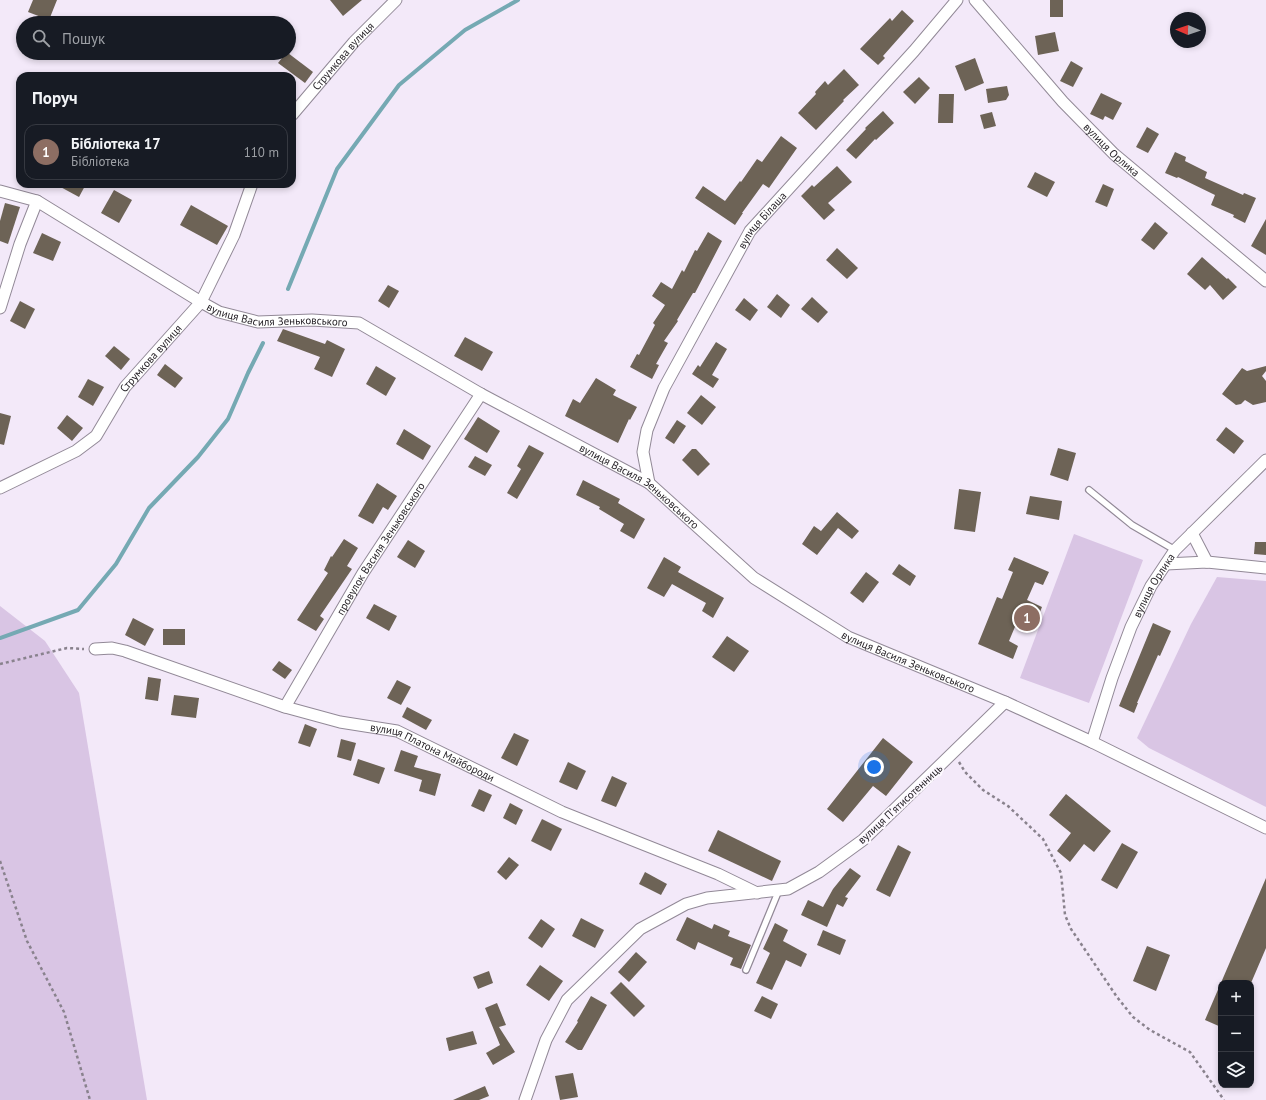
<!DOCTYPE html>
<html lang="uk">
<head>
<meta charset="utf-8">
<style>
	:root { --surface:#171b24; --page:#20242c; --text:#f1f3f6; --muted:#9ea1a6; --line:#363941; --accent:#158d70 }
	body { margin:0; font-family:"PT Sans",sans-serif; background:var(--page); color:var(--text) }
	.controls { position:absolute; right:12px; bottom:12px; display:grid; overflow:hidden; border-radius:8px; box-shadow:0 2px 6px #0003 }
	.controls button { width:36px; height:36px; display:grid; place-items:center; padding:0; border:0; border-bottom:1px solid var(--line); background:var(--surface); color:var(--text); font:20px sans-serif }
	.compass { position:absolute; left:1170px; top:12px; width:36px; height:36px; border-radius:50%; background:var(--surface); box-shadow:0 2px 6px #0003; rotate:272deg }
	.you { position:absolute; left:874px; top:767px; width:14px; height:14px; margin:-10px; border:3px solid #fff; border-radius:50%; background:#1a73e8; box-shadow:0 0 0 6px #1a73e833 }
	.badge { display:grid; place-items:center; width:26px; height:26px; border-radius:50%; background:var(--accent); color:#fff; font-size:13px; font-weight:700 }
	.pin { position:absolute; translate:-50% -50%; border:2px solid #fff; box-shadow:0 1px 4px #0006 }
	.list { margin:0; padding:0; list-style:none }
	h2 { display:flex; justify-content:space-between; align-items:center; height:52px; margin:0; padding:0 16px; font-size:17px }
	h2 small { font-size:13px; font-weight:400; color:var(--muted) }
	.list li { display:grid; grid-template-columns:26px 1fr auto; gap:12px; align-items:center; box-sizing:border-box; height:56px; margin:0 8px 8px; padding:0 8px; border:1px solid var(--line); border-radius:12px }
	.list b { display:block; font-size:15px; white-space:nowrap }
	.list p { margin:0; font-size:13px; white-space:nowrap; color:var(--muted) }
	.list em { font-size:13px; font-style:normal; color:var(--muted) }
	.icon { flex:none; width:22px; height:22px; fill:none; stroke:currentColor; stroke-width:2; stroke-linecap:round; stroke-linejoin:round }
	.map { position:relative; flex:none; width:1266px; height:1100px; overflow:hidden }
	.search { position:absolute; background:var(--surface); box-shadow:0 2px 6px #0003; left:16px; top:16px; width:280px; height:44px; display:flex; align-items:center; gap:10px; box-sizing:border-box; padding:0 14px; border-radius:22px; color:var(--muted); font-size:15px }
	.panel { position:absolute; background:var(--surface); box-shadow:0 2px 6px #0003; left:16px; top:72px; width:280px; height:116px; border-radius:12px }
	.map>svg:first-child { display:block }
	.green { fill:#d9c5e4 }
	.lines { fill:none; stroke-linecap:round; stroke-linejoin:round }
	.stream { stroke:#75a9b3; stroke-width:4 }
	.building { fill:#6d6356 }
	.service-casing { stroke:#928997; stroke-width:8 }
	.minor-casing { stroke:#928997; stroke-width:13 }
	.path { stroke:#89828d; stroke-width:2.5; stroke-dasharray:3 3; stroke-linecap:butt }
	.service { stroke:#fff; stroke-width:5.5 }
	.minor { stroke:#fff; stroke-width:11 }
	.labels { text-anchor:middle; stroke-width:4; stroke-linejoin:round; paint-order:stroke }
	.street-label { font-size:11px; fill:#272328; stroke:#fdf9ff }
</style>
</head>
<body>
<div class="map">
<svg width="1266" height="1100" viewBox="0 0 1266 1100">
	<rect width="100%" height="100%" fill="#f3e9f9"/>
	<g class="green">
		<path d="M1074,534L1143,560L1089,703L1020,678Z"/>
		<path d="M1217,577L1266,581V807L1149,748L1137,738L1191,624Z"/>
		<path d="M0,606L45,641L79,693L147,1100H0Z"/>
	</g>
	<g class="lines">
		<g class="stream">
			<path d="M288,289L337,169L399,85L465,30L518,0"/>
			<path d="M0,638L78,610L116,564L149,508L198,457L228,419L248,373L263,343"/>
		</g>
	</g>
	<g class="building">
		<path d="M33,0H57L49,20L28,12Z"/>
		<path d="M330,0H362L343,16Z"/>
		<rect x="1050" y="0" width="13" height="17"/>
		<path d="M902,10L914,21L883,56L885,58L878,65L860,49L890,18L892,21Z"/>
		<path d="M1055,32L1059,51L1038,55L1035,36Z"/>
		<path d="M286,53H288L313,72L305,83L278,63Z"/>
		<path d="M975,58L984,83L965,91L955,66Z"/>
		<path d="M1071,61L1083,68L1073,87L1060,81Z"/>
		<path d="M844,69L859,85L843,100L844,101L816,130L798,113L816,94L815,92L825,81L828,85Z"/>
		<path d="M919,77L930,88L915,104L903,92Z"/>
		<path d="M1007,86L1009,95L1006,100L988,103L986,89Z"/>
		<path d="M1101,93L1122,103L1113,120L1105,116L1103,120L1090,114Z"/>
		<path d="M939,94H954L953,123H938Z"/>
		<path d="M883,111L894,123L876,140L875,139L856,159L846,150L866,129L865,128Z"/>
		<path d="M992,112L996,126L984,129L980,115Z"/>
		<path d="M1147,127L1159,134L1148,153L1136,147Z"/>
		<path d="M781,136L797,148L769,188L763,184L742,213H743L735,225L695,198L703,186L725,201L740,181L741,182L757,159L762,162Z"/>
		<path d="M1175,152L1186,157L1185,161L1207,172L1205,178L1243,195L1244,193L1256,198L1245,223L1233,217L1234,215L1211,205L1215,195L1178,177L1177,178L1165,173Z"/>
		<path d="M837,166L852,182L828,203L835,210L824,220L801,196L812,185L814,187Z"/>
		<path d="M1035,172L1055,182L1047,197L1027,187Z"/>
		<path d="M55,184H86L79,197Z"/>
		<path d="M1103,184L1114,189L1107,207L1095,202Z"/>
		<path d="M114,190L132,200L119,223L101,213Z"/>
		<path d="M5,203L20,207L8,244L0,241V221Z"/>
		<path d="M191,205L228,226L217,245L180,225Z"/>
		<path d="M1266,219V255L1251,246Z"/>
		<path d="M1155,222L1168,233L1154,250L1141,240Z"/>
		<path d="M708,232L722,241L695,293H693L677,320L678,321L664,341L668,343L656,364L659,365L652,379L630,367L637,354L639,355L655,325L653,323L665,305L652,296L661,282L672,289L682,270L684,272L695,250L697,251Z"/>
		<path d="M42,233L61,242L53,261L33,253Z"/>
		<path d="M837,248L858,268L847,279L826,260Z"/>
		<path d="M1202,257L1227,279L1228,278L1237,287L1223,300L1210,285L1205,290L1187,274Z"/>
		<path d="M388,285L399,291L389,308L378,301Z"/>
		<path d="M777,294L790,305L781,318L767,307Z"/>
		<path d="M812,297L828,312L818,323L801,309Z"/>
		<path d="M744,298L758,310L750,321L735,310Z"/>
		<path d="M20,301L35,309L25,329L10,321Z"/>
		<path d="M283,329L325,344L327,340L345,349L332,377L314,369L320,357L277,341Z"/>
		<path d="M465,337L493,352L482,371L454,356Z"/>
		<path d="M716,342L727,349L712,375L719,379L713,388L692,374L698,365L700,367Z"/>
		<path d="M114,346L130,359L121,370L105,356Z"/>
		<path d="M165,364L183,378L175,388L157,375Z"/>
		<path d="M376,366L396,378L386,396L366,384Z"/>
		<path d="M1266,366V371L1262,376L1266,381V402L1253,405L1245,400L1241,404L1236,405L1222,394L1242,368L1247,371Z"/>
		<path d="M596,378L616,390L613,395L637,407L630,420L629,419L618,443L565,416L573,399L580,403Z"/>
		<path d="M88,379L104,387L93,406L78,397Z"/>
		<path d="M701,395L716,407L702,425L687,413Z"/>
		<path d="M0,413L11,416L4,445L0,444Z"/>
		<path d="M67,415L83,428L72,441L57,428Z"/>
		<path d="M478,417L500,431L487,453L464,439Z"/>
		<path d="M677,420L686,426L674,444L665,438Z"/>
		<path d="M1226,427L1244,441L1234,454L1216,440Z"/>
		<path d="M404,429L431,446L423,460L396,444Z"/>
		<path d="M529,445L544,453L517,499L507,493L521,469L517,466Z"/>
		<path d="M1058,448L1076,453L1068,481L1050,475Z"/>
		<path d="M692,449H696L710,464L698,476L682,460Z"/>
		<path d="M475,456L492,465L485,476L468,467Z"/>
		<path d="M583,480L620,499L618,503L645,519L634,539L620,531L624,524L599,509L600,507L576,495Z"/>
		<path d="M377,483L397,496L388,510L383,507L373,524L358,516Z"/>
		<path d="M959,489L981,492L975,532L954,529Z"/>
		<path d="M1030,496L1062,501L1059,520L1026,514Z"/>
		<path d="M837,512L859,531L852,539L838,528L817,555L802,544L814,526L821,531Z"/>
		<path d="M344,539L358,548L347,566L352,569L320,616L324,619L316,631L297,620L328,573L324,570L331,556L332,557Z"/>
		<path d="M408,540L425,551L415,568L397,557Z"/>
		<path d="M1255,542H1266V555L1254,554Z"/>
		<path d="M664,557L681,567L678,572L724,598L713,618L702,611L706,603L672,584L664,597L647,588Z"/>
		<path d="M1014,557L1049,572L1043,585L1035,582L1027,600L1042,607L1033,629L1017,622L1009,641L1018,646L1013,659L978,644L997,597L1002,599L1013,572L1008,570Z"/>
		<path d="M899,564L916,576L910,586L892,574Z"/>
		<path d="M866,572L879,582L863,603L850,593Z"/>
		<path d="M374,604L397,616L389,631L366,618Z"/>
		<path d="M133,618L154,629L145,646L125,635Z"/>
		<path d="M1153,623L1171,631L1160,656L1158,655L1137,703H1138L1134,713L1119,706Z"/>
		<rect x="163" y="629" width="22" height="16"/>
		<path d="M727,636L749,651L734,672L712,657Z"/>
		<path d="M279,661L292,670L285,679L272,670Z"/>
		<path d="M148,677L161,679L158,701L145,699Z"/>
		<path d="M397,680L411,687L401,705L387,698Z"/>
		<path d="M174,695L199,698L196,718L171,715Z"/>
		<path d="M407,707L432,720L426,730L402,717Z"/>
		<path d="M305,724L317,729L310,747L298,743Z"/>
		<path d="M514,733L529,740L517,766L501,758Z"/>
		<path d="M883,738L913,762L886,796L873,786L843,822L827,809Z"/>
		<path d="M341,739L356,743L351,761L337,757Z"/>
		<path d="M401,750L418,756L414,767L441,774L435,796L419,791L422,780L394,771Z"/>
		<path d="M358,759L385,768L379,784L353,775Z"/>
		<path d="M568,762L586,771L577,790L559,782Z"/>
		<path d="M612,776L627,783L616,807L601,801Z"/>
		<path d="M479,789L492,795L484,812L471,806Z"/>
		<path d="M1066,794L1111,831L1094,852L1084,844L1070,862L1057,851L1071,833L1049,815Z"/>
		<path d="M510,803L523,810L516,825L503,818Z"/>
		<path d="M542,819L562,829L551,851L531,841Z"/>
		<path d="M718,830L781,861L772,881L708,851Z"/>
		<path d="M1122,843L1138,852L1117,889L1101,880Z"/>
		<path d="M898,845L911,852L890,897L876,890Z"/>
		<path d="M509,857L519,865L506,880L497,872Z"/>
		<path d="M850,868L861,876L845,897L848,898L843,907L837,904L827,927L801,915L808,900L823,907L833,889Z"/>
		<path d="M645,872L667,884L661,895L639,884Z"/>
		<path d="M1266,878V948L1251,983H1221V1027L1205,1020Z"/>
		<path d="M687,917L712,929L714,924L730,931L728,936L751,945L741,969L730,965L733,958L698,942L695,950L676,940Z"/>
		<path d="M581,918L604,930L595,948L572,936Z"/>
		<path d="M541,919L555,929L542,948L528,938Z"/>
		<path d="M775,923L788,930L783,941L807,954L801,967L786,960L772,990L756,983L770,953L763,949Z"/>
		<path d="M823,930L846,940L840,955L817,945Z"/>
		<path d="M1147,946L1170,955L1156,991L1133,981Z"/>
		<path d="M636,952L647,962L629,982L618,972Z"/>
		<path d="M540,965L563,981L549,1001L526,985Z"/>
		<path d="M489,971L493,983L478,989L473,977Z"/>
		<path d="M621,982L645,1006L634,1017L610,993Z"/>
		<path d="M591,996L607,1005L582,1050H578L565,1042L578,1022L577,1021Z"/>
		<path d="M762,996L778,1004L771,1019L754,1011Z"/>
		<path d="M497,1003L506,1025L499,1027L515,1052L493,1065L486,1053L500,1045L485,1008Z"/>
		<path d="M473,1031L477,1044L449,1051L446,1038Z"/>
		<path d="M573,1073L578,1097L560,1100L555,1076Z"/>
		<path d="M485,1086L489,1096L479,1100H453Z"/>
	</g>
	<g class="lines">
		<g class="service-casing">
			<g id="service">
				<path d="M1089,490L1132,525L1175,550"/>
				<path d="M746,970L779,890"/>
			</g>
		</g>
		<g class="minor-casing">
			<g id="minor">
				<path id="s1" d="M975,0L1063,102L1114,154L1266,281"/>
				<path id="s2" d="M292,115L354,42L396,0"/>
				<path id="s3" d="M0,191L37,201L201,302L219,312L258,322L312,320L359,323L481,394L649,483L754,578L848,637L1005,702L1092,742L1266,828"/>
				<path d="M0,308L20,244L37,201"/>
				<path id="s4" d="M649,483L643,452L647,430L664,388L750,231L914,51L957,0"/>
				<path id="s5" d="M0,488L76,451L96,436L125,387L201,302L234,235L252,184"/>
				<path d="M1192,533L1207,562"/>
				<path d="M1166,564L1207,562L1266,568"/>
				<path id="s6" d="M95,649L112,648L125,651L285,707L340,722L397,731L562,812L718,874L757,893"/>
				<path id="s7" d="M285,707L363,573L481,394"/>
				<path id="s8" d="M1092,742L1112,678L1131,627L1151,586L1175,550L1266,460"/>
				<path d="M525,1100L546,1040L567,1000L640,929L686,904L707,898L788,889L819,872L863,840L1005,702"/>
			</g>
		</g>
		<g class="path">
			<path d="M0,664L67,648L84,649"/>
			<path d="M959,762L965,772L983,790L1008,806L1043,839L1061,873L1065,915L1071,929L1117,997L1133,1017L1150,1030L1190,1052L1224,1100"/>
			<path d="M0,861L27,941L64,1012L90,1100"/>
		</g>
		<use href="#service" class="service"/>
		<use href="#minor" class="minor"/>
	</g>
	<g class="labels">
		<g class="street-label">
			<text dy="4" stroke="none"><textPath href="#s2" startOffset="78">Струмкова вулиця</textPath></text>
			<text dy="4" stroke="none"><textPath href="#s1" startOffset="203">вулиця Орлика</textPath></text>
			<text dy="4" stroke="none"><textPath href="#s4" startOffset="294">вулиця Білаша</textPath></text>
			<text dy="4" stroke="none"><textPath href="#s3" startOffset="310">вулиця Василя Зеньковського</textPath></text>
			<text dy="4" stroke="none"><textPath href="#s5" startOffset="205">Струмкова вулиця</textPath></text>
			<text dy="4" stroke="none"><textPath href="#s3" startOffset="718">вулиця Василя Зеньковського</textPath></text>
			<text dy="4" stroke="none"><textPath href="#s7" startOffset="185">провулок Василя Зеньковського</textPath></text>
			<text dy="4" stroke="none"><textPath href="#s8" startOffset="169">вулиця Орлика</textPath></text>
			<text dy="4" stroke="none"><textPath href="#s3" startOffset="1042">вулиця Василя Зеньковського</textPath></text>
			<text dy="4" stroke="none"><textPath href="#s6" startOffset="355">вулиця Платона Майбороди</textPath></text>
			<text transform="translate(900 804) rotate(-43)" y="4">вулиця Пʼятисотенниць</text>
		</g>
	</g>
</svg>
<div class="controls">
<button>+</button>
<button>−</button>
<button><svg class="icon" aria-label="layers" viewBox="0 0 24 24"><path d="M12 4l9 5-9 5-9-5zM3 14l9 5 9-5"/></svg></button>
</div>
<svg class="compass" viewBox="-18 -18 36 36"><path d="M0-13l5 13h-10z" fill="#e53935"/><path d="M0 13l5-13h-10z" fill="#9ea1a6"/></svg>
<div class="you"></div>
<div class="pin badge" style="left:1027px;top:618px;background:#8d6e63">1</div>
<div class="search"><svg class="icon" aria-label="search" viewBox="0 0 24 24"><circle cx="10" cy="10" r="6"/><path d="M15 15l6 6"/></svg>Пошук</div>
<section class="panel">
<h2>Поруч<small></small></h2>
<ul class="list">
<li><span class="badge" style="background:#8d6e63">1</span><div><b>Бібліотека 17</b><p>Бібліотека</p></div><em>110 m</em></li>
</ul>
</section>
</div>
</body>
</html>
